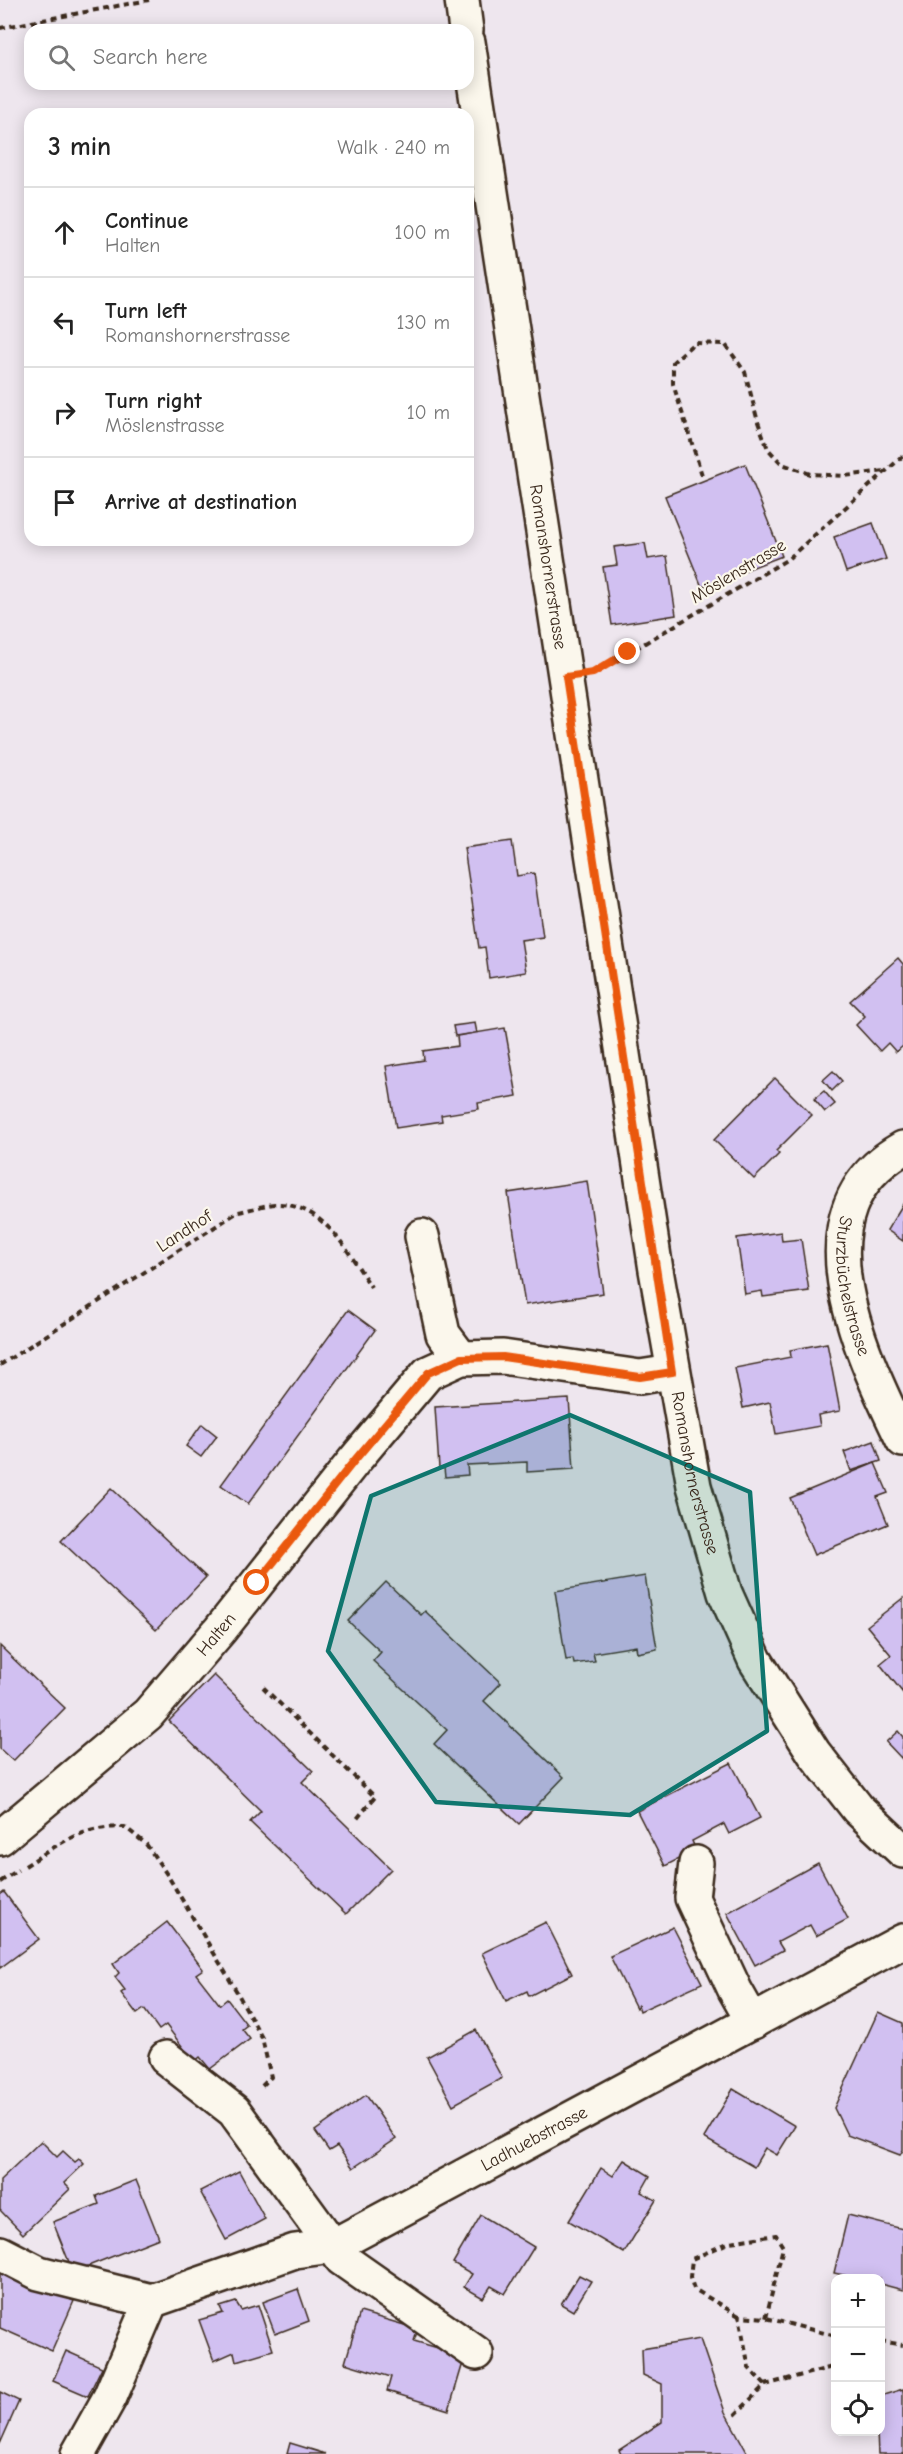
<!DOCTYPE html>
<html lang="en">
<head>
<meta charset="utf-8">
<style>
	:root { --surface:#fff; --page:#f6f6f6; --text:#222; --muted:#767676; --line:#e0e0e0 }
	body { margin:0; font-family:"Comic Neue",sans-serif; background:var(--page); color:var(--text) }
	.controls { position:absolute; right:18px; bottom:18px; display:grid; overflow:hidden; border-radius:12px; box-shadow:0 3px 15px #0003 }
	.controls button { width:54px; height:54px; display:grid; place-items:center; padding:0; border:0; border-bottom:2px solid var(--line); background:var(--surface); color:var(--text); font:30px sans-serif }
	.stop { position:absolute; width:18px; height:18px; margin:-14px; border:4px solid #ea580c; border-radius:50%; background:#fff }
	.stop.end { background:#ea580c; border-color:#fff; box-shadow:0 2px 6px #0008 }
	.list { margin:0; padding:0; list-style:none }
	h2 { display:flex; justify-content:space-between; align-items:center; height:78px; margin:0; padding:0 24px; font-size:26px }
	h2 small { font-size:20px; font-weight:400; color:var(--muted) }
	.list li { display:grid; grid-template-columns:39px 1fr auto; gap:18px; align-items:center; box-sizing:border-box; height:90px; padding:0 24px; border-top:2px solid var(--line) }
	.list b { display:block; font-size:22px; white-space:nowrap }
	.list p { margin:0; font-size:20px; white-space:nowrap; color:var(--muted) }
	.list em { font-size:20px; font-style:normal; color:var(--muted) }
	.icon { flex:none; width:33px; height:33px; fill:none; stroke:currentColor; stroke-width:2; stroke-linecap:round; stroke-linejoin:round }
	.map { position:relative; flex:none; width:903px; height:2454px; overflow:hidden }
	.search { position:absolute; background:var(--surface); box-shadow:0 3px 15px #0003; left:24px; top:24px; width:450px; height:66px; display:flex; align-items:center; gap:15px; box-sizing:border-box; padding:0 21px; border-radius:18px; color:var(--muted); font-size:22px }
	.panel { position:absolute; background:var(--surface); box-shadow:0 3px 15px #0003; left:24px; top:108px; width:450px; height:438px; border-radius:18px }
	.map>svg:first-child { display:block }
	.building { fill:#d1c0f1; stroke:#3b2a1e; stroke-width:1.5 }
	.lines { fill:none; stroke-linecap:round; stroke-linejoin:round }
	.minor-casing { stroke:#3b2a1e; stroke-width:38 }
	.major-casing { stroke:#3b2a1e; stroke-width:38 }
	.path { stroke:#3b2a1e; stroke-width:4; stroke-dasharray:6 4.5; stroke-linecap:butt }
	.minor { stroke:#fbf7ec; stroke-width:33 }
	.major { stroke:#fbf7ec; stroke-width:33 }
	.route { stroke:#ea580c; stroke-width:8 }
	.marked { fill:#0f766e; fill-opacity:0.2; stroke:#0f766e; stroke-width:4.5; stroke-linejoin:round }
	.labels { text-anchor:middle; stroke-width:4.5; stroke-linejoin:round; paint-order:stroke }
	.street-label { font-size:18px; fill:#3b2a1e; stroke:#fbf7ec }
</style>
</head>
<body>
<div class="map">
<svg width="903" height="2454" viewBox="0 0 903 2454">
	<rect width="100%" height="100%" fill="#eee6ee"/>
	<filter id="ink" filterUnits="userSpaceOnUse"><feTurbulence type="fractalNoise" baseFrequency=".0167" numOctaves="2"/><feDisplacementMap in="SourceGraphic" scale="12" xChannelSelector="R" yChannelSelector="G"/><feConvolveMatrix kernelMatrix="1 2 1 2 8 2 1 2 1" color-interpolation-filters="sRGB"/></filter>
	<g filter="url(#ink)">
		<g class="building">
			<path d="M745,464L782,556L702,587L665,496Z"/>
			<path d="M873,523L886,559L846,572L834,537Z"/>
			<path d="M645,543L648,559L667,556L676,615L612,625L603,567L617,565L614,547Z"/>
			<path d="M512,841L517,876L534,873L543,937L521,940L526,972L489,978L485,947L479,948L464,848Z"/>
			<path d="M898,958L903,964V1046L896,1052L888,1043L880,1051L856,1025L865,1016L850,1001Z"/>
			<path d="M475,1023L477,1033L455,1036L453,1026Z"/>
			<path d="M505,1028L517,1096L478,1103L479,1109L441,1115L442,1121L396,1128L386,1066L424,1060L423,1051L458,1046L457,1036Z"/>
			<path d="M833,1071L842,1081L832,1091L823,1080Z"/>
			<path d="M775,1078L812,1115L776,1151L779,1154L754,1179L714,1140Z"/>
			<path d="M824,1091L835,1104L825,1112L814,1099Z"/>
			<path d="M587,1181L603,1293L525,1305L508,1193Z"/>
			<path d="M903,1204V1241L887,1230Z"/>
			<path d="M781,1232L782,1241L801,1239L809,1291L763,1297L762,1291L745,1294L737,1238Z"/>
			<path d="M348,1310L375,1330L248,1504L221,1485Z"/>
			<path d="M827,1343L840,1411L818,1415L820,1426L776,1434L770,1402L743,1408L735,1368L791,1357L790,1350Z"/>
			<path d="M569,1399L574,1469L527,1472V1462L467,1465L468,1475L445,1477L444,1468H439L435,1407Z"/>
			<path d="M202,1424L217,1436L201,1457L186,1446Z"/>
			<path d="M874,1441L881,1461L851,1471L844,1452Z"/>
			<path d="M875,1463L888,1493L877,1497L888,1524L814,1555L790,1498Z"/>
			<path d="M111,1488L206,1577L156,1630L61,1541Z"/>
			<path d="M645,1576L657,1649L637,1653L636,1646L593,1653L595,1661L574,1664L573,1659L566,1660L555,1591Z"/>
			<path d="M386,1582L421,1615L425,1611L501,1683L484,1701L564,1777L519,1824L434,1744L447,1730L373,1661L381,1652L348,1621Z"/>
			<path d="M903,1598V1693L880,1664L891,1655L867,1626Z"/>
			<path d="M0,1646L65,1708L13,1761L0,1749Z"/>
			<path d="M214,1675L313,1771L302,1782L391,1869L346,1914L250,1822L261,1811L169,1721Z"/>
			<path d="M898,1731L903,1737L902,1759L886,1742Z"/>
			<path d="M731,1763L760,1818L729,1834L724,1824L692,1841L696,1850L665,1866L637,1811Z"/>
			<path d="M818,1863L848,1919L816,1936L810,1925L778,1942L783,1950L755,1965L727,1913Z"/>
			<path d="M4,1892L39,1939L0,1968V1895Z"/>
			<path d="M167,1922L203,1969L196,1974L220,2005L227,1999L247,2025L242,2029L250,2039L210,2069L200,2057L194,2062L166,2025L159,2030L144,2009L137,2014L121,1993L125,1990L115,1977L119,1973L113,1964Z"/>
			<path d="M546,1922L572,1974L529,1996L527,1991L506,2001L482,1953Z"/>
			<path d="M673,1927L702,1983L640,2011L638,2005L636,2008L610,1956Z"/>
			<path d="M878,2012L903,2023V2150L900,2155L847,2135L834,2108Z"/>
			<path d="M476,2030L502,2078L453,2105L427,2057Z"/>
			<path d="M733,2089L795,2126L777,2155L765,2148L754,2167L704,2138Z"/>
			<path d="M366,2095L396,2139L353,2168L337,2146L329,2151L315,2131Z"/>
			<path d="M41,2141L57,2157L63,2151L75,2162L79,2159L84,2164L64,2183L70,2189L23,2234L0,2210V2180Z"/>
			<path d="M624,2160L650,2176L641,2192L656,2200L624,2253L569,2221L601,2168L613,2176Z"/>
			<path d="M239,2171L265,2219L226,2240L200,2191Z"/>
			<path d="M136,2180L159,2238L73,2272L53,2222L99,2204L96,2196Z"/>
			<path d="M481,2215L534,2247L505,2294L491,2286L483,2298L464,2287L472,2274L453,2263Z"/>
			<path d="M848,2215L903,2229V2290L880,2284V2278H857L834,2273Z"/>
			<path d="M0,2270L74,2301L52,2351L0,2328Z"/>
			<path d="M579,2275L591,2281L573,2311L561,2304Z"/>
			<path d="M298,2289L309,2321L275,2334L263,2302Z"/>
			<path d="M236,2302L241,2310L258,2305L273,2350L236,2361L234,2352L214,2361L199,2320L223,2313L220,2307Z"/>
			<path d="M360,2312L418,2329L414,2341L465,2356L449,2410L387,2391L391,2377L345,2363Z"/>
			<path d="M700,2339L725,2412L748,2454H621L619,2450L662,2422V2384L643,2375L642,2349Z"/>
			<path d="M66,2351L102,2367L88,2396L53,2381Z"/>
			<path d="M903,2389V2454H878L877,2432H873H880V2396Z"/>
			<path d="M0,2392L19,2401L0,2444Z"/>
			<path d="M290,2443L326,2454H287Z"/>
		</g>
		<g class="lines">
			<g class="minor-casing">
				<g id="minor">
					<path id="s1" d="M903,1148C790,1211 862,1354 903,1440"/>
					<path d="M422,1236L443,1334L461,1358"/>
					<path id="s2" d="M0,1838L148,1714L220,1630L354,1461L428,1373L461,1358L503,1357L640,1377L672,1372"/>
					<path d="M696,1863L692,1898L735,1990L753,2022"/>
					<path d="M166,2058L234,2111L342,2259L476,2353"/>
					<path id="s3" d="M0,2253L39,2273L151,2301L295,2251L333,2246L903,1941"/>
					<path d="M78,2454L110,2397L151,2301"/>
				</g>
			</g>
			<g class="major-casing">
				<g id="major">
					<path d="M462,0L466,30"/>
					<path id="s4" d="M468,42L656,1270L694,1486L725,1593L755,1660L814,1753L858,1809L903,1851"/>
				</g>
			</g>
			<g class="path">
				<path d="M0,28L149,0"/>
				<path d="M702,475L673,384V362L694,343L725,344L745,372L758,422L768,449L782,464L810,474L845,476L885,471"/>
				<path d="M599,670L788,559L903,456"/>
				<path d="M0,1365L238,1212C250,1210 263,1205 275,1204C324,1203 348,1252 371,1287"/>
				<path d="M263,1687L375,1797L356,1820"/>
				<path d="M25,1866C63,1842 78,1827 125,1827L146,1844L168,1876L237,1992L262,2038L271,2077L259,2089"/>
				<path d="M0,1882L18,1870"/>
				<path d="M739,2316L694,2289L690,2277L692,2259L730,2242L776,2235L783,2247L766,2318"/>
				<path d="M880,2341L903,2345"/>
				<path d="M765,2385L836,2366"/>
				<path d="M735,2415L765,2385L749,2368L739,2316L766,2318L836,2336"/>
			</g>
			<use href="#minor" class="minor"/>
			<use href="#major" class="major"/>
		</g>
	</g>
	<g class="lines" filter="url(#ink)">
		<path class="route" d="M257,1583L354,1461L428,1373L461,1358L503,1357L640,1377L672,1372L566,677L593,673L628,652"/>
	</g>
	<path class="marked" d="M570,1415L750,1492L767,1731L630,1815L436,1802L328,1651L371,1496Z"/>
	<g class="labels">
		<g class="street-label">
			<text dy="6" stroke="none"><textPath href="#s4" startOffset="531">Romanshornerstrasse</textPath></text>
			<text transform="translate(738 571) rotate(-31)" y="6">Möslenstrasse</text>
			<text transform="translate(184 1231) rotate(-33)" y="6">Landhof</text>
			<text dy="6" stroke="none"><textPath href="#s1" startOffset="162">Sturzbüchelstrasse</textPath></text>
			<text dy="6" stroke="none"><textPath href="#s4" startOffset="1449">Romanshornerstrasse</textPath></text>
			<text dy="6" stroke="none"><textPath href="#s2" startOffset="298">Halten</textPath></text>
			<text dy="6" stroke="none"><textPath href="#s3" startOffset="578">Ladhuebstrasse</textPath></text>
		</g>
	</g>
</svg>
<div class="controls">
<button>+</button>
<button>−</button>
<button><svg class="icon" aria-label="locate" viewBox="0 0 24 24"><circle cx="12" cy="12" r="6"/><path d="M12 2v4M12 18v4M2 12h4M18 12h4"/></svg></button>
</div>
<div class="stop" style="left:257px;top:1583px"></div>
<div class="stop end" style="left:628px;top:652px"></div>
<div class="search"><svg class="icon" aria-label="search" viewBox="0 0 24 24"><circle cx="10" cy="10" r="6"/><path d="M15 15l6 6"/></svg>Search here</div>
<section class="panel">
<h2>3 min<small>Walk · 240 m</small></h2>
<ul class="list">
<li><svg class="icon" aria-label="ahead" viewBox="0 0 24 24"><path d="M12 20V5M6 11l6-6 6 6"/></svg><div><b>Continue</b><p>Halten</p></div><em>100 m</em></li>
<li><svg class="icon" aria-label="left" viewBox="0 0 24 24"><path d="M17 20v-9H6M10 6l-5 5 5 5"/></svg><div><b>Turn left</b><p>Romanshornerstrasse</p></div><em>130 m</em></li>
<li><svg class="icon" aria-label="right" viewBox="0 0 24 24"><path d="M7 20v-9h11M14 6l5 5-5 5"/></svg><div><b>Turn right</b><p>Möslenstrasse</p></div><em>10 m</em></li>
<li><svg class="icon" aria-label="arrive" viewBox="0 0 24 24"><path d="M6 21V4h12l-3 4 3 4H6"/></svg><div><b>Arrive at destination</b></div></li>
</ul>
</section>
</div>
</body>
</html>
